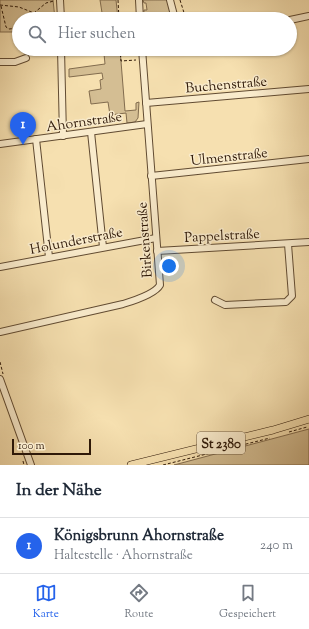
<!DOCTYPE html>
<html lang="de">
<head>
<meta charset="utf-8">
<style>
	:root { --surface:#fff; --page:#f6f6f7; --text:#1f2937; --muted:#747a83; --line:#e0e1e3; --accent:#2563eb }
	body { margin:0; font-family:"Sorts Mill Goudy",serif; background:var(--page); color:var(--text) }
	.scale { position:absolute; left:12px; bottom:10px; width:79px; box-sizing:border-box; padding-left:4px; border:2px solid #2f1908; border-top:0; font-size:11px; line-height:14px; white-space:nowrap; color:#2f1908; -webkit-text-stroke:3px #f9ebcc; paint-order:stroke }
	.you { position:absolute; left:169px; top:266px; width:14px; height:14px; margin:-10px; border:3px solid #fff; border-radius:50%; background:#1a73e8; box-shadow:0 0 0 6px #1a73e833 }
	.badge { display:grid; place-items:center; width:26px; height:26px; border-radius:50%; background:var(--accent); color:#fff; font-size:13px; font-weight:700 }
	.pin { position:absolute; translate:-50% -33px; filter:drop-shadow(0 1px 2px #0008) }
	.pin::after { content:''; position:absolute; top:21px; width:14px; height:12px; background:inherit; clip-path:polygon(0 0,100% 0,50% 100%) }
	.list { margin:0; padding:0; list-style:none }
	h2 { display:flex; justify-content:space-between; align-items:center; height:52px; margin:0; padding:0 16px; font-size:17px }
	h2 small { font-size:13px; font-weight:400; color:var(--muted) }
	.list li { display:grid; grid-template-columns:26px 1fr auto; gap:12px; align-items:center; box-sizing:border-box; height:56px; padding:0 16px; border-top:1px solid var(--line) }
	.list b { display:block; font-size:15px; white-space:nowrap }
	.list p { margin:0; font-size:13px; white-space:nowrap; color:var(--muted) }
	.list em { font-size:13px; font-style:normal; color:var(--muted) }
	.icon { flex:none; width:22px; height:22px; fill:none; stroke:currentColor; stroke-width:2; stroke-linecap:round; stroke-linejoin:round }
	.map { position:relative; flex:none; width:309px; height:465px; overflow:hidden }
	.search { position:absolute; background:var(--surface); box-shadow:0 1px 3px #0004; left:12px; right:12px; top:12px; height:44px; display:flex; align-items:center; gap:10px; box-sizing:border-box; padding:0 14px; border-radius:22px; color:var(--muted); font-size:15px }
	.sheet { height:108px; background:var(--surface) }
	nav { display:flex; justify-content:space-around; align-items:center; box-sizing:border-box; height:56px; border-top:1px solid var(--line); background:var(--surface); font-size:11px; color:var(--muted) }
	nav a { display:grid; justify-items:center; gap:2px }
	nav .on { color:var(--accent) }
	.map>svg:first-child { display:block }
	.green { fill:#d4be93; stroke:#826c4e }
	.lines { fill:none; stroke-linecap:round; stroke-linejoin:round }
	.minor-casing { stroke:#614b32; stroke-width:8 }
	.major-casing { stroke:#2f1908; stroke-width:8 }
	.path { stroke:#2f1908; stroke-width:1; stroke-dasharray:3 2; stroke-linecap:butt }
	.minor { stroke:#f9ebcc; stroke-width:6 }
	.major { stroke:#f6e0b0; stroke-width:7 }
	.labels { text-anchor:middle; stroke-width:3; stroke-linejoin:round; paint-order:stroke }
	.shield { fill:#f9ebcc; stroke:#6c5843; stroke-width:1 }
	.shield-label { font-size:13px; font-weight:bold; fill:#2f1908 }
	.street-label { font-size:14px; fill:#2f1908; stroke:#f9ebcc }
</style>
</head>
<body>
<div class="map">
<svg width="309" height="465" viewBox="0 0 309 465">
	<rect width="100%" height="100%" fill="#f6e0b0"/>
	<filter id="stains"><feTurbulence type="fractalNoise" baseFrequency=".005" numOctaves="4"/><feColorMatrix values="0 0 0 0 .2 0 0 0 0 .09 0 0 0 0 .02 0 0 0 .5 -.17"/></filter>
	<radialGradient id="worn" r=".72"><stop offset=".6" stop-color="#630" stop-opacity="0"/><stop offset="1" stop-color="#630" stop-opacity=".3"/></radialGradient>
	<g class="green">
		<path d="M0,0H53L55,19H19V32H0Z"/>
		<path d="M100,0H116L118,19H103Z"/>
		<path d="M143,0H167L172,19H144V10H147L146,3H144Z"/>
		<path d="M106,49H120L125,111L136,110V103L139,102L138,118L135,122L127,123L126,113L110,115L108,102L91,104L89,91L101,89L100,80L103,79L102,73L69,77V69L105,64L104,54H106Z"/>
		<path d="M309,429V465H174Z"/>
	</g>
	<g class="lines">
		<g class="minor-casing">
			<g id="minor">
				<path d="M60,0L61,19"/>
				<path d="M139,0L140,19"/>
				<path d="M170,0L175,19"/>
				<path d="M290,20L309,16"/>
				<path d="M61,49L63,136"/>
				<path d="M0,62H15L26,58"/>
				<path d="M146,103L309,89"/>
				<path d="M91,132L103,247"/>
				<path d="M36,139L49,257"/>
				<path d="M0,144L147,124"/>
				<path d="M151,176L309,159"/>
				<path d="M157,251L309,242"/>
				<path d="M0,267L156,238"/>
				<path d="M215,300L225,305L286,302L292,296L288,244"/>
				<path d="M0,332L123,304C133,301 155,294 160,285L142,49"/>
				<path d="M0,379L31,465"/>
			</g>
		</g>
		<g class="major-casing">
			<path id="major" d="M131,465L273,430L309,419"/>
		</g>
		<g class="path">
			<path d="M118,0L119,19"/>
			<path d="M180,0L186,19"/>
			<path d="M0,5L19,7L34,13L46,3L54,1"/>
			<path d="M1,6L6,27L9,29L19,28"/>
			<path d="M29,19L34,13"/>
			<path d="M120,49L121,61L136,60"/>
			<path d="M0,362L3,374"/>
			<path d="M289,432L307,427"/>
			<path d="M23,461L24,465"/>
			<path d="M163,465L270,438"/>
		</g>
		<use href="#minor" class="minor"/>
		<use href="#major" class="major"/>
	</g>
	<g class="labels">
		<rect class="shield" x="197" y="432" width="48" height="22" rx="3"/>
		<g class="shield-label">
			<text x="221" y="448">St 2380</text>
		</g>
		<g class="street-label">
			<text transform="translate(226 84) rotate(-5)" y="5">Buchenstraße</text>
			<text transform="translate(84 121) rotate(-8)" y="5">Ahornstraße</text>
			<text transform="translate(229 156) rotate(-6)" y="5">Ulmenstraße</text>
			<text transform="translate(222 235) rotate(-3)" y="5">Pappelstraße</text>
			<text transform="translate(76 240) rotate(-11)" y="5">Holunderstraße</text>
			<text transform="translate(144 240) rotate(-94)" y="5">Birkenstraße</text>
		</g>
	</g>
	<rect width="100%" height="100%" filter="url(#stains)"/>
	<rect width="100%" height="100%" fill="url(#worn)"/>
</svg>
<div class="scale">100 m</div>
<div class="you"></div>
<div class="pin badge" style="left:23px;top:145px">1</div>
<div class="search"><svg class="icon" aria-label="search" viewBox="0 0 24 24"><circle cx="10" cy="10" r="6"/><path d="M15 15l6 6"/></svg>Hier suchen</div>
</div>
<section class="sheet">
<h2>In der Nähe<small></small></h2>
<ul class="list">
<li><span class="badge">1</span><div><b>Königsbrunn Ahornstraße</b><p>Haltestelle · Ahornstraße</p></div><em>240 m</em></li>
</ul>
</section>
<nav>
<a class="on"><svg class="icon" aria-label="map" viewBox="0 0 24 24"><path d="M3 6l6-2 6 2 6-2v14l-6 2-6-2-6 2zM9 4v14M15 6v14"/></svg>Karte</a>
<a><svg class="icon" aria-label="directions" viewBox="0 0 24 24"><path d="M12 3l9 9-9 9-9-9zM9 14v-3h6M13 9l2 2-2 2"/></svg>Route</a>
<a><svg class="icon" aria-label="saved" viewBox="0 0 24 24"><path d="M7 4h10v16l-5-4-5 4z"/></svg>Gespeichert</a>
</nav>
</body>
</html>
